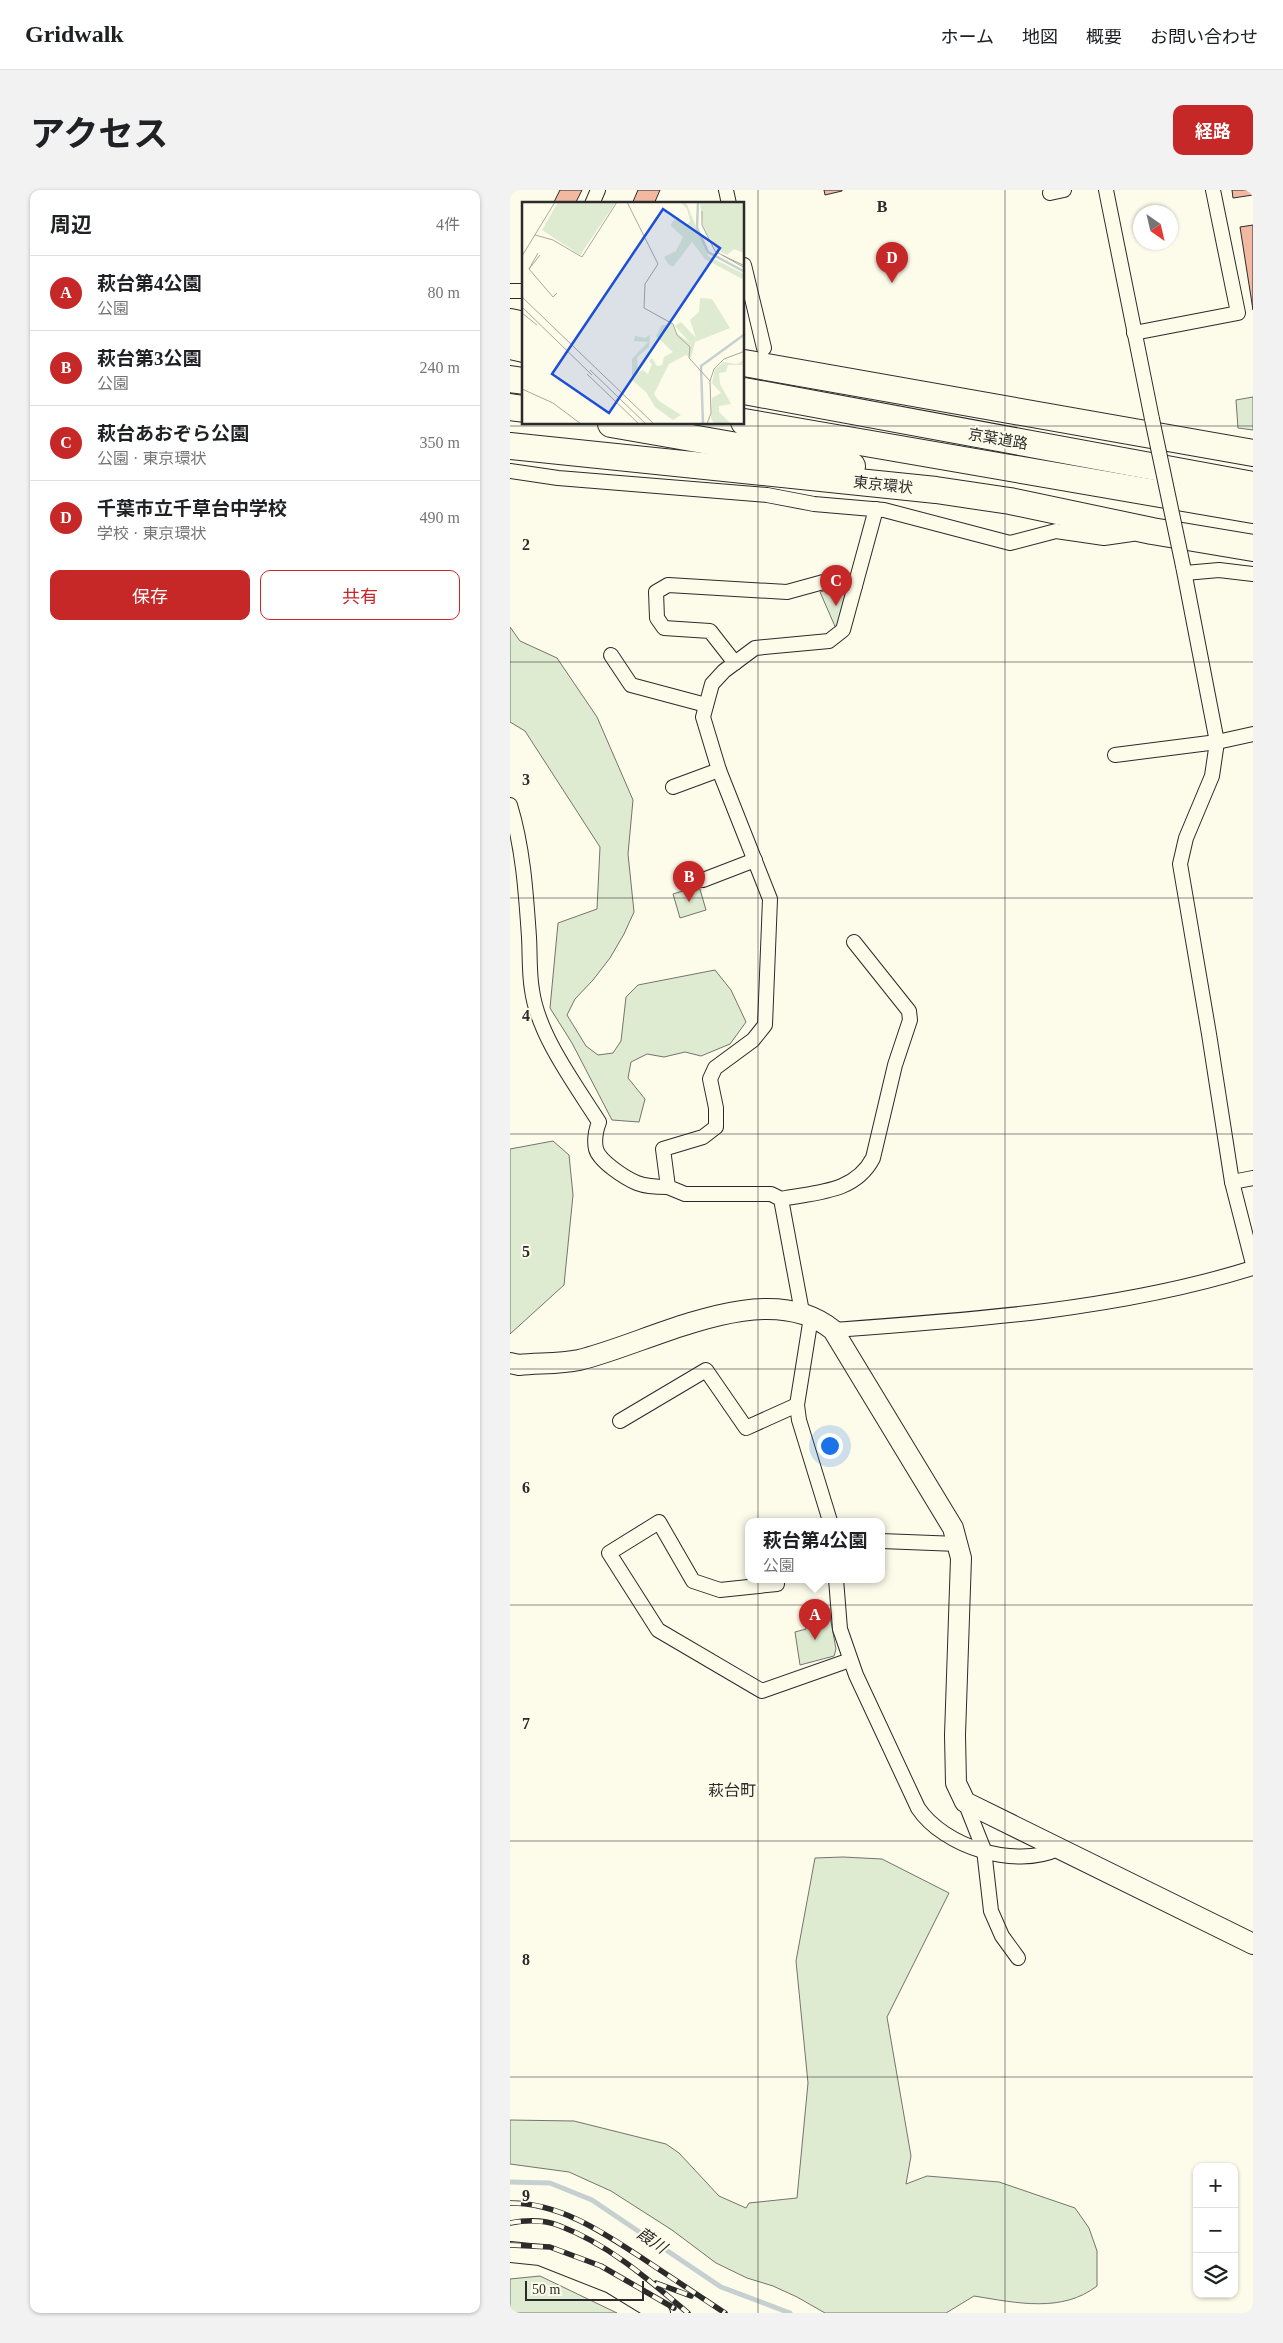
<!DOCTYPE html>
<html lang="ja">
<head>
<meta charset="utf-8">
<style>
	:root { --surface:#fff; --page:#f2f2f2; --text:#202124; --muted:#757577; --line:#e0e0e0; --accent:#c62828 }
	body { margin:0; font-family:"Times New Roman","Noto Sans JP",serif; background:var(--page); color:var(--text) }
	.controls { position:absolute; right:15px; bottom:15px; display:grid; overflow:hidden; border-radius:10px; box-shadow:0 1px 4px #0004 }
	.controls button { width:45px; height:45px; display:grid; place-items:center; padding:0; border:0; border-bottom:1px solid var(--line); background:var(--surface); color:var(--text); font:25px sans-serif }
	.compass { position:absolute; left:623px; top:15px; width:45px; height:45px; border-radius:50%; background:var(--surface); box-shadow:0 1px 4px #0004; rotate:146deg }
	.scale { position:absolute; left:15px; bottom:12px; width:119px; box-sizing:border-box; padding-left:5px; border:2px solid #2b2b2b; border-top:0; font-size:14px; line-height:18px; white-space:nowrap; color:#2b2b2b; -webkit-text-stroke:4px #fdfbea; paint-order:stroke }
	.you { position:absolute; left:319px; top:1255px; width:18px; height:18px; margin:-12px; border:4px solid #fff; border-radius:50%; background:#1a73e8; box-shadow:0 0 0 8px #1a73e833 }
	.badge { display:grid; place-items:center; width:32px; height:32px; border-radius:50%; background:var(--accent); color:#fff; font-size:16px; font-weight:700 }
	.pin { position:absolute; translate:-50% -41px; filter:drop-shadow(0 1px 2px #0008) }
	.pin::after { content:''; position:absolute; top:26px; width:18px; height:15px; background:inherit; clip-path:polygon(0 0,100% 0,50% 100%) }
	.popup { position:absolute; left:235px; top:1328px; width:140px; height:65px; box-sizing:border-box; display:grid; place-content:center; border-radius:10px; background:var(--surface); filter:drop-shadow(0 1px 4px #0005); font-size:16px; white-space:nowrap; color:var(--muted) }
	.popup b { font-size:19px; color:var(--text) }
	.popup::after { content:''; position:absolute; left:50%; top:100%; margin-left:-10px; border:10px solid transparent; border-top-color:var(--surface) }
	.list { margin:0; padding:0; list-style:none }
	h2 { display:flex; justify-content:space-between; align-items:center; height:65px; margin:0; padding:0 20px; font-size:21px }
	h2 small { font-size:16px; font-weight:400; color:var(--muted) }
	.list li { display:grid; grid-template-columns:32px 1fr auto; gap:15px; align-items:center; box-sizing:border-box; height:75px; padding:0 20px; border-top:1px solid var(--line) }
	.list b { display:block; font-size:19px; white-space:nowrap }
	.list p { margin:0; font-size:16px; white-space:nowrap; color:var(--muted) }
	.list em { font-size:16px; font-style:normal; color:var(--muted) }
	.actions { display:flex; gap:10px; padding:15px 20px }
	.actions a { flex:1; padding:11px 0; border:1px solid var(--accent); border-radius:10px; text-align:center; font-size:18px; color:var(--accent) }
	.actions .main { background:var(--accent); color:#fff }
	.icon { flex:none; width:28px; height:28px; fill:none; stroke:currentColor; stroke-width:2; stroke-linecap:round; stroke-linejoin:round }
	.map { position:relative; flex:none; width:743px; height:2123px; overflow:hidden; border-radius:10px }
	header { display:flex; align-items:center; gap:30px; box-sizing:border-box; height:70px; padding:0 25px; background:var(--surface); border-bottom:1px solid var(--line) }
	header strong { font-size:24px }
	nav { display:flex; gap:28px; margin-inline-start:auto; font-size:18px }
	.intro { display:flex; align-items:center; justify-content:space-between; box-sizing:border-box; height:120px; padding:0 30px }
	h1 { margin:0; font-size:35px }
	.button { padding:12px 22px; border-radius:10px; background:var(--accent); color:#fff; font-size:18px; font-weight:700 }
	main { display:flex; gap:30px; padding:0 30px }
	aside { flex:1; background:var(--surface); border-radius:10px; box-shadow:0 1px 4px #0004 }
	.map>svg:first-child { display:block }
	.green { fill:#deebd1; stroke:#74746e }
	.lines { fill:none; stroke-linecap:round; stroke-linejoin:round }
	.stream { stroke:#c7d0d0; stroke-width:5 }
	.building { fill:#f2b8a0; stroke:#2b2b2b }
	.street-casing { stroke:#2b2b2b; stroke-width:16 }
	.secondary-casing { stroke:#2b2b2b; stroke-width:22 }
	.highway-casing { stroke:#2b2b2b; stroke-width:28 }
	.street { stroke:#fdfbea; stroke-width:14 }
	.secondary { stroke:#fdfbea; stroke-width:20 }
	.highway { stroke:#fdfbea; stroke-width:26 }
	.rail-casing { stroke:#2b2b2b; stroke-width:5.5 }
	.rail { stroke:#fdfbea; stroke-width:4; stroke-dasharray:11; stroke-linecap:butt }
	.street-bridge-casing { stroke:#2b2b2b; stroke-width:16; stroke-linecap:butt }
	.street-bridge { stroke:#fdfbea; stroke-width:14 }
	.grid { fill:none; stroke:#2b2b2b; stroke-width:1; stroke-opacity:0.55 }
	.labels { text-anchor:middle; stroke-width:4; stroke-linejoin:round; paint-order:stroke }
	.street-label { font-size:15px; fill:#2b2b2b; stroke:#fdfbea }
	.neighbourhood-label { font-size:16px; fill:#2b2b2b; stroke:#fdfbea }
	.water-label { font-size:16px; font-style:italic; fill:#2b2b2b; stroke:#fdfbea }
	.inset-river { fill:none; stroke:#c7d0d0; stroke-width:2.5 }
	.inset-road { fill:none; stroke:#a9a89e; stroke-width:1 }
	.view { fill:#1d4ed8; fill-opacity:0.15; stroke:#1d4ed8; stroke-width:2.5 }
	.inset-edge { fill:none; stroke:#2b2b2b; stroke-width:2.5 }
	.grid-label { font-size:16px; text-anchor:middle; font-weight:bold; fill:#2b2b2b; stroke:#fdfbea; stroke-width:4; stroke-linejoin:round; paint-order:stroke }
</style>
</head>
<body>
<header>
<strong>Gridwalk</strong>
<nav><a>ホーム</a><a>地図</a><a>概要</a><a>お問い合わせ</a></nav>
</header>
<div class="intro"><h1>アクセス</h1><a class="button">経路</a></div>
<main>
<aside>
<h2>周辺<small>4件</small></h2>
<ul class="list">
<li><span class="badge">A</span><div><b>萩台第4公園</b><p>公園</p></div><em>80 m</em></li>
<li><span class="badge">B</span><div><b>萩台第3公園</b><p>公園</p></div><em>240 m</em></li>
<li><span class="badge">C</span><div><b>萩台あおぞら公園</b><p>公園 · 東京環状</p></div><em>350 m</em></li>
<li><span class="badge">D</span><div><b>千葉市立千草台中学校</b><p>学校 · 東京環状</p></div><em>490 m</em></li>
</ul>
<div class="actions"><a class="main">保存</a><a>共有</a></div>
</aside>
<div class="map">
<svg width="743" height="2123" viewBox="0 0 743 2123">
	<rect width="100%" height="100%" fill="#fdfbea"/>
	<g class="green">
		<path d="M743,207V240L728,238L726,210Z"/>
		<path d="M325,398L339,400L327,441L310,402Z"/>
		<path d="M0,437L10,451L47,468L87,527L123,610L118,664L124,722L114,744L100,768L83,790L65,809L57,825L76,856L88,865L103,863L111,851L116,807L128,795L205,780L221,800L236,832L220,854L191,866L175,862L154,867L137,864L121,872L118,888L135,909L129,932L102,930L62,853L40,818L48,733L87,719L90,657L15,541L0,532Z"/>
		<path d="M189,696L196,720L170,728L163,704Z"/>
		<path d="M43,951L59,965L63,1005L54,1095L0,1144V959Z"/>
		<path d="M319,1421L326,1459L324,1466L290,1475L285,1442L296,1439L295,1424Z"/>
		<path d="M333,1667L372,1669L439,1703L377,1827L401,1966L396,1994L417,1986L489,1992L565,2018L579,2038L587,2061V2096C552,2123 507,2113 464,2106L436,2123H315L287,2107L263,2096L237,2088L206,2073L162,2040L101,2001L59,1982L0,1974V1930L64,1931L156,1954L169,1963L209,2006L236,2018L239,2013L287,2008L298,1893L286,1771L305,1668Z"/>
		<path d="M30,2086L107,2123H0V2089Z"/>
	</g>
	<g class="lines">
		<path class="stream" d="M0,1992L40,1993L82,2010L211,2097L280,2123"/>
	</g>
	<g class="building">
		<path d="M50,0H72L65,14H43Z"/>
		<path d="M128,0H150L144,14H122Z"/>
		<path d="M314,0H332V1L315,5Z"/>
		<path d="M722,0H743V5L723,8Z"/>
		<path d="M743,35V120L730,37Z"/>
	</g>
	<g class="lines">
		<g class="street-casing">
			<g id="street">
				<path d="M216,0L219,14"/>
				<path d="M596,0L642,229"/>
				<path d="M540,3L554,0"/>
				<path d="M82,14L88,0"/>
				<path d="M234,75L254,158"/>
				<path d="M0,101H14"/>
				<path d="M624,143L728,123L703,0"/>
				<path d="M0,281L48,288L257,305L304,314L374,320L500,353L546,341L594,348L622,344"/>
				<path d="M673,376L707,552L702,586L676,648L670,674L699,844L722,992L743,1074"/>
				<path d="M675,383L709,380L743,384"/>
				<path d="M101,465L121,495L196,515"/>
				<path d="M225,473L200,441L154,438L147,428L146,402L158,395L277,402L317,391L345,396"/>
				<path d="M605,565L707,552L743,544"/>
				<path d="M163,597L209,580"/>
				<path d="M0,615C13,657 16,703 19,747C20,764 19,783 22,800C28,845 65,894 89,932C86,940 84,950 86,959C89,971 115,988 127,993C137,997 148,997 158,997"/>
				<path d="M193,690L245,670"/>
				<path d="M722,992L743,988"/>
				<path d="M271,1009C306,1002 345,1003 363,968L385,875L400,830L399,821L344,752"/>
				<path d="M292,1122L271,1009L261,1004H175L158,997L153,959L193,947L206,937V918L200,889L205,878L243,850L255,835L260,709L209,580L193,527L202,494L214,481L245,458L319,451L333,440L366,319"/>
				<path d="M301,1127L287,1215L289,1230L320,1331"/>
				<path d="M323,1140C463,1130 608,1120 743,1078"/>
				<path d="M110,1231L196,1180L236,1238L287,1215"/>
				<path d="M371,1351L448,1354"/>
				<path d="M266,1389L267,1394L210,1400L183,1391L149,1332L99,1363L148,1440L252,1501L340,1470"/>
				<path d="M326,1389L330,1439L346,1485L408,1618C434,1657 505,1679 548,1659"/>
				<path d="M455,1612L474,1660L481,1721L492,1746L508,1768"/>
			</g>
		</g>
		<g class="secondary-casing">
			<g id="secondary">
				<path d="M0,1173L9,1175C28,1173 50,1174 69,1170C141,1153 256,1085 323,1140L443,1338L451,1368L445,1545L446,1593L455,1612L743,1754"/>
				<path d="M0,2062L30,2065L101,2093L150,2123"/>
			</g>
		</g>
		<g class="highway-casing">
			<g id="highway">
				<path d="M0,132L14,135"/>
				<path d="M0,156L14,159"/>
				<path d="M234,173L743,263"/>
				<path d="M0,189L14,191"/>
				<path d="M234,201L743,295"/>
				<path d="M0,217L14,219"/>
				<path d="M234,232L743,320"/>
				<path d="M101,234L342,276"/>
				<path d="M0,256L426,300L500,311L642,341L743,358"/>
			</g>
		</g>
		<use href="#street" class="street"/>
		<use href="#secondary" class="secondary"/>
		<use href="#highway" class="highway"/>
		<g class="rail-casing">
			<g id="rail">
				<path d="M0,2013C51,2013 94,2043 135,2070C162,2088 189,2106 215,2123"/>
				<path d="M0,2033C16,2030 35,2030 50,2036C98,2054 139,2090 178,2123"/>
				<path d="M0,2055L40,2057L91,2076L164,2118"/>
				<path d="M146,2093L181,2106"/>
			</g>
		</g>
		<use href="#rail" class="rail"/>
		<g class="street-bridge-casing">
			<path id="street-bridge" d="M642,229L673,376"/>
		</g>
		<use href="#street-bridge" class="street-bridge"/>
	</g>
	<path class="grid" d="M248,0V2123M495,0V2123M0,236H743M0,472H743M0,708H743M0,944H743M0,1179H743M0,1415H743M0,1651H743M0,1887H743"/>
	<g class="labels">
		<g class="street-label">
			<text transform="translate(488 249) rotate(10)" y="5">京葉道路</text>
			<text transform="translate(373 295) rotate(6)" y="5">東京環状</text>
		</g>
		<g class="neighbourhood-label">
			<text x="222" y="1606">萩台町</text>
		</g>
		<g class="water-label">
			<text transform="translate(142 2050) rotate(34)" y="6">葭川</text>
		</g>
	</g>
	<g transform="translate(12 12)">
		<rect width="222" height="222" fill="#fdfbea"/>
		<path d="M36,0H94L58,53L20,28ZM158,0H164L186,54L222,72V78L183,57L170,40L151,65L146,62L142,55L154,49L161,35L149,24L150,20L153,17L165,23L168,19L165,7ZM178,0H222V51L212,47L205,53L194,47L181,25ZM178,96L190,97L208,126L173,140L169,156L164,153L147,162L132,192L137,199L159,213L151,218L133,205L124,190L110,178V157L126,140L112,139L113,134L123,136L128,133L127,145L115,155L116,171L121,168L126,172L130,162L127,159L130,156L135,164L140,163L142,155L151,150L134,134L140,123L150,122L154,131L168,141L153,124L159,120L174,136L168,118L177,110ZM222,158V163H206L204,170L197,171L198,182L209,202L197,204V210L209,222H192L189,216L190,196L199,191L190,181L193,167L202,160L215,162Z" fill="#deebd1"/>
		<path class="inset-river" d="M176,0L175,26L186,50L223,70M181,222L179,164L223,132"/>
		<path class="inset-road" d="M105,0L136,62L123,82L122,106L151,122L155,133L168,145L167,156L188,179M180,9V23L193,49L223,66M13,33L31,38L60,55L95,0M200,53L223,64M0,54L33,0M7,67L31,95L35,91M7,67L18,53M7,67L16,51M0,95L132,222M0,105L70,173M0,111L15,123M68,168L124,222M65,172L117,222M0,187L31,201L59,222M185,222L189,211L188,179L192,167L202,157L223,149"/>
		<path class="view" d="M141,7L198,46L87,211L30,172Z"/>
		<rect width="222" height="222" class="inset-edge"/>
	</g>
	<g class="grid-label">
		<text x="372" y="22">B</text>
		<text x="16" y="360">2</text>
		<text x="16" y="595">3</text>
		<text x="16" y="831">4</text>
		<text x="16" y="1067">5</text>
		<text x="16" y="1303">6</text>
		<text x="16" y="1539">7</text>
		<text x="16" y="1775">8</text>
		<text x="16" y="2011">9</text>
	</g>
</svg>
<div class="controls">
<button>+</button>
<button>−</button>
<button><svg class="icon" aria-label="layers" viewBox="0 0 24 24"><path d="M12 4l9 5-9 5-9-5zM3 14l9 5 9-5"/></svg></button>
</div>
<svg class="compass" viewBox="-18 -18 36 36"><path d="M0-13l5 13h-10z" fill="#e53935"/><path d="M0 13l5-13h-10z" fill="#757577"/></svg>
<div class="scale">50 m</div>
<div class="you"></div>
<div class="pin badge" style="left:305px;top:1450px">A</div>
<div class="popup"><b>萩台第4公園</b>公園</div>
<div class="pin badge" style="left:179px;top:712px">B</div>
<div class="pin badge" style="left:326px;top:416px">C</div>
<div class="pin badge" style="left:382px;top:93px">D</div>
</div>
</main>
</body>
</html>
